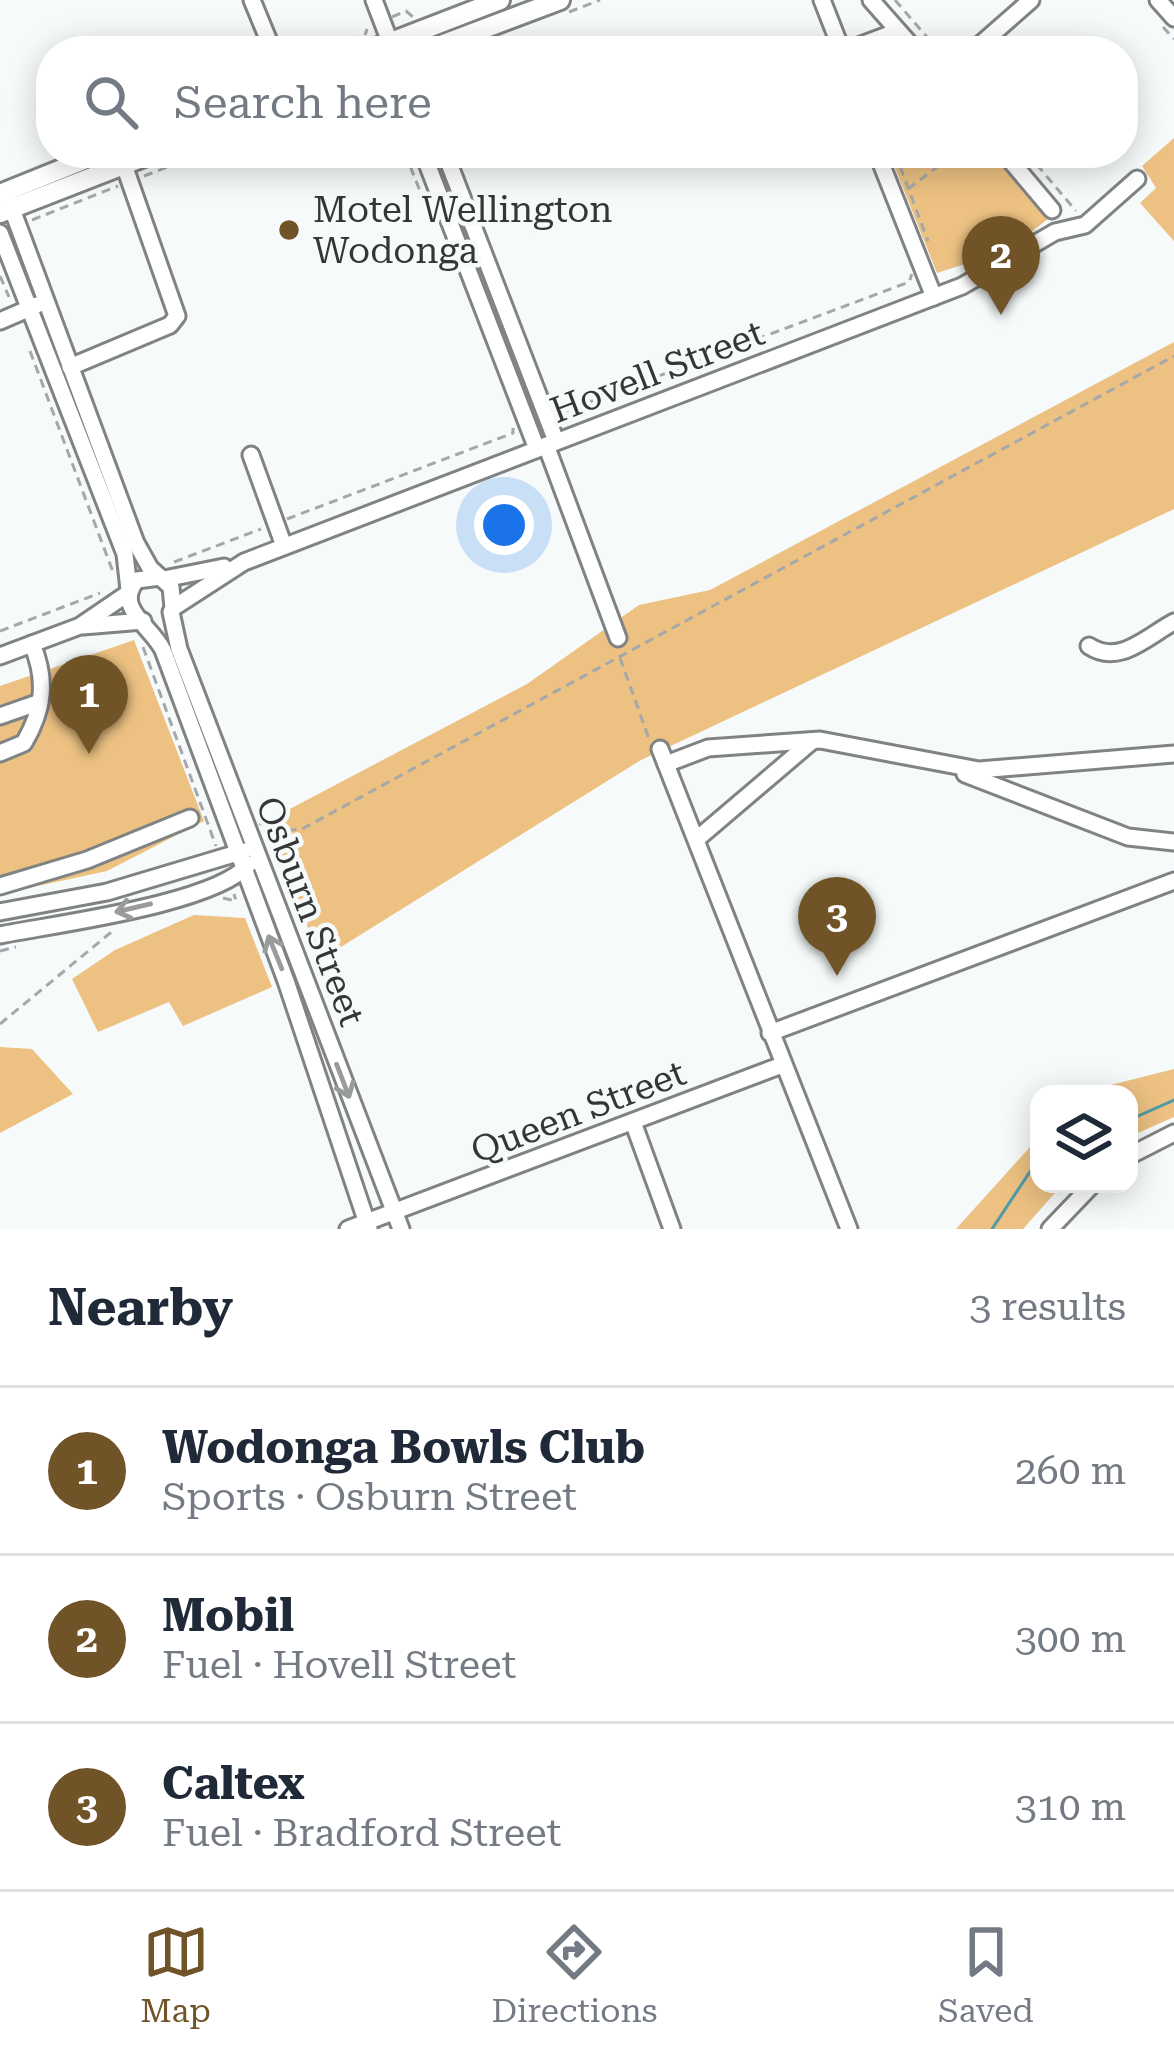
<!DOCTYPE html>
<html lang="en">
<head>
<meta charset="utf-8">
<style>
	:root { --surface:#fff; --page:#f2f2f3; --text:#1f2937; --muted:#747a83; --line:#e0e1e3; --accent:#705327 }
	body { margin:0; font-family:"Roboto Serif",serif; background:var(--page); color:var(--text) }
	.controls { position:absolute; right:36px; bottom:36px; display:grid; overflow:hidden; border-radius:24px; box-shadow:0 6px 30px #0003 }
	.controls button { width:108px; height:108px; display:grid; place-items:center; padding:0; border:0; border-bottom:3px solid var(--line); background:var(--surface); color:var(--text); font:60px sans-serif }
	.you { position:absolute; left:504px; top:525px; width:42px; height:42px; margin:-30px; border:9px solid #fff; border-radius:50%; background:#1a73e8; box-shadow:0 0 0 18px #1a73e833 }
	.badge { display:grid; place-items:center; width:78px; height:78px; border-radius:50%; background:var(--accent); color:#fff; font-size:39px; font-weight:700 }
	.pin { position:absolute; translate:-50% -99px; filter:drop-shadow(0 3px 6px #0008) }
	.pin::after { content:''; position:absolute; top:63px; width:42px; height:36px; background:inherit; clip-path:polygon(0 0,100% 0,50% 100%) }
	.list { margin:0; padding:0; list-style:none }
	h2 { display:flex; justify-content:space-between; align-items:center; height:156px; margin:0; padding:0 48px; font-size:51px }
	h2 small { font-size:39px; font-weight:400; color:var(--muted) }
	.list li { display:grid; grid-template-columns:78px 1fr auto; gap:36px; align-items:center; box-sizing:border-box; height:168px; padding:0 48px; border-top:3px solid var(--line) }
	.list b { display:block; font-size:45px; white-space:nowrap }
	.list p { margin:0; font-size:39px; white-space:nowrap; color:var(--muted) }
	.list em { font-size:39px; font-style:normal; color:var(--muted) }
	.icon { flex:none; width:66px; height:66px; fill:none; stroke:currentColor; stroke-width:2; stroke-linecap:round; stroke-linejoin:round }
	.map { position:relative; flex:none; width:1174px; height:1229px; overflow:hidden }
	.search { position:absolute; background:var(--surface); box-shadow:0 6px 30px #0003; left:36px; right:36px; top:36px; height:132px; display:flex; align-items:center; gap:30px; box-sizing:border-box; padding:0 42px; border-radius:48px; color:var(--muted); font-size:45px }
	.sheet { height:660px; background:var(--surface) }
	nav { display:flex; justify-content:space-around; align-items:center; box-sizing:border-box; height:168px; border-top:3px solid var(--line); background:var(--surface); font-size:33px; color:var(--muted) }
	nav a { display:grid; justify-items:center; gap:6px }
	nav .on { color:var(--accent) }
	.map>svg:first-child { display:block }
	.green { fill:#ecc182 }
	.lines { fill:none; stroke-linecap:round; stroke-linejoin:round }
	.stream { stroke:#529aa8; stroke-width:3 }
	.minor-casing { stroke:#808384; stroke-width:21 }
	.major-casing { stroke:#808384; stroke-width:24 }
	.path { stroke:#a5a8a9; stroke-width:3; stroke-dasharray:9 6; stroke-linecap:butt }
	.minor { stroke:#fff; stroke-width:15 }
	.major { stroke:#fff; stroke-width:18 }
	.oneway { stroke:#9a9b9b }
	.poi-dot { fill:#705327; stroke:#f6fafb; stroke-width:4.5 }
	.labels { text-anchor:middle; stroke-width:9; stroke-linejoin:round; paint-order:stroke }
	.poi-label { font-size:36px; fill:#353737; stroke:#f6fafb; text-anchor:start }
	.street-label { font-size:36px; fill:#353737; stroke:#f6fafb }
</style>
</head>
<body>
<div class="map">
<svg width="1174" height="1229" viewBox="0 0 1174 1229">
	<rect width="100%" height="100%" fill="#f6fafb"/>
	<g class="green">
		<path d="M1174,138V241L1140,203L1156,188L1142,166Z"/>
		<path d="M889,153H991L1048,219L1008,250L937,273Z"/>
		<path d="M1174,342V509L641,760L320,960L267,821L527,684L639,605L710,590Z"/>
		<path d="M134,640L204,821L107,871L0,894V686Z"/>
		<path d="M194,915L245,918L272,987L183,1026L169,1002L98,1032L72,979L115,950Z"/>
		<path d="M0,1047L32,1049L73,1094L0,1133Z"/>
		<path d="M1174,1069V1117L1129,1137V1094H1075Z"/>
		<path d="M1039,1137V1184H1063L1023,1229H956Z"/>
	</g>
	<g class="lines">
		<g class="stream">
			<path d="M1129,1120L1174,1100"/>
			<path d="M992,1229L1039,1158"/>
		</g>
		<g class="minor-casing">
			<g id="minor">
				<path d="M252,0L273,51"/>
				<path d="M374,0L390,42L401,51"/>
				<path d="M822,0L842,51"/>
				<path d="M871,0L916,51"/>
				<path d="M1158,0L1174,18"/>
				<path d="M845,51L898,31"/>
				<path d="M973,51L1031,0"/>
				<path d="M423,153L537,449"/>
				<path d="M445,153L556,441"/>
				<path d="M877,153L934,297"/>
				<path d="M1004,153L1052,210"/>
				<path d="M9,201L136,543L150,568L171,587L173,608"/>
				<path d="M0,233L125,554L129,590"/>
				<path d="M0,321L37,305"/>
				<path d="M70,367L170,325L177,316L124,165"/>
				<path d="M546,445L618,638"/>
				<path d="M251,455L284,546"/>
				<path d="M160,577L137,580C113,607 151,626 163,650L286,981L369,1229"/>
				<path d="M164,579L224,567"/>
				<path d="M173,608L244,562L962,286L1055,232L1085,225L1137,179"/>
				<path d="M171,612L179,649L401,1229"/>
				<path d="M83,626L143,621"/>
				<path d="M1089,646C1119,666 1146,637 1174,622"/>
				<path d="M0,656L80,626L127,594"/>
				<path d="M0,716L40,702"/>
				<path d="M660,749L849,1229"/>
				<path d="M0,753L24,743C44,709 47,680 32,644"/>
				<path d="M666,764L708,748L820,740L979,770L1174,754"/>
				<path d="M965,774L1128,837L1174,842"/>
				<path d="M697,839L811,742"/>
				<path d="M0,886L87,860L190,818"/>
				<path d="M0,912L107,892L244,851"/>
				<path d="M0,935C55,924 215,904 249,864"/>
				<path d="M770,1033L1174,881"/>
				<path d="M633,1122L672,1229"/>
				<path d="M1129,1156L1174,1133"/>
				<path d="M348,1229L782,1065"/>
				<path d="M1050,1229L1093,1184"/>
			</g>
		</g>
		<g class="major-casing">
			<g id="major">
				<path d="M368,51L500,0"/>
				<path d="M425,51L560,0"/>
				<path d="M0,194L101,153"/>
				<path d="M0,213L154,153"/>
			</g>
		</g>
		<g class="path">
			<path d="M895,0L939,51"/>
			<path d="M569,12L600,0"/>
			<path d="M392,17L406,11L413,17"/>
			<path d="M1163,27L1174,39"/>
			<path d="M323,51L365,35L367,29"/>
			<path d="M405,153L429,214"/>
			<path d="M895,153L928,241"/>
			<path d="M1027,153L1076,211"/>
			<path d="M144,176L204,153"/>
			<path d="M908,189L937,167L944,153"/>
			<path d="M32,220L118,186"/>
			<path d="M0,276L9,297"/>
			<path d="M30,351L113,572"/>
			<path d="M560,413L909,282L912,274"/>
			<path d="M287,519L513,433V428"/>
			<path d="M174,562L261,529"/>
			<path d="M0,631L100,593"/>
			<path d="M143,647L216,846"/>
			<path d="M620,658L649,739"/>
			<path d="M259,823L281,831L302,829L1174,356"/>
			<path d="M223,898L236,901L234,894"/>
			<path d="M0,951L16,947"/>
			<path d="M0,1024L115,929"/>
		</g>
		<use href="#minor" class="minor"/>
		<use href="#major" class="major"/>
	</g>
	<defs><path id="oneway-shaft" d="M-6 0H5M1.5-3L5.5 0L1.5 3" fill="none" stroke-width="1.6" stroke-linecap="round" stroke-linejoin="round" transform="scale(3)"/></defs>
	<g class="oneway">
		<use href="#oneway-shaft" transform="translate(133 908) rotate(167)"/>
		<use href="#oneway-shaft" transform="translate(275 952) rotate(-112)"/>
		<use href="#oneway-shaft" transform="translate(343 1081) rotate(69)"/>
	</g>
	<circle class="poi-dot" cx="289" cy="230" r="12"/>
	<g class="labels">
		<g class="poi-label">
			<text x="313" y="222">Motel Wellington<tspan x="313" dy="41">Wodonga</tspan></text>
		</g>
		<g class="street-label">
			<text transform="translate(657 371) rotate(-21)" y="13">Hovell Street</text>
			<text transform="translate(311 911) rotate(69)" y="13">Osburn Street</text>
			<text transform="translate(578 1111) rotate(-21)" y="13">Queen Street</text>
		</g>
	</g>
</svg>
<div class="controls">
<button><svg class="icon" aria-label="layers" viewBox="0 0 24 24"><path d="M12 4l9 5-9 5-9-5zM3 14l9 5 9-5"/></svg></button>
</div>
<div class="you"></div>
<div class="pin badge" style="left:89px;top:754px">1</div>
<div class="pin badge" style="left:1001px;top:315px">2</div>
<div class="pin badge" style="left:837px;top:976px">3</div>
<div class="search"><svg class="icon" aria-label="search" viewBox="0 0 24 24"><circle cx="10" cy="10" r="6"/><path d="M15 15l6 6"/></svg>Search here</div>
</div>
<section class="sheet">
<h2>Nearby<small>3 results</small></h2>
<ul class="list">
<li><span class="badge">1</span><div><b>Wodonga Bowls Club</b><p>Sports · Osburn Street</p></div><em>260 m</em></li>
<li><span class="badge">2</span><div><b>Mobil</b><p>Fuel · Hovell Street</p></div><em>300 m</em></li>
<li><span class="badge">3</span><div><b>Caltex</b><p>Fuel · Bradford Street</p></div><em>310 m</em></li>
</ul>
</section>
<nav>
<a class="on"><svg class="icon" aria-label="map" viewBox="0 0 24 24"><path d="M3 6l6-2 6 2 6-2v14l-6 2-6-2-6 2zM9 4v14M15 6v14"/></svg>Map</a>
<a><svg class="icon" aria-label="directions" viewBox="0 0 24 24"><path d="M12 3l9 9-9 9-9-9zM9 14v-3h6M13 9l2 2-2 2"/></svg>Directions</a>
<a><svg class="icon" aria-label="saved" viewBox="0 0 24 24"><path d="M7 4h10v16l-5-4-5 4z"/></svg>Saved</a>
</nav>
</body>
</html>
